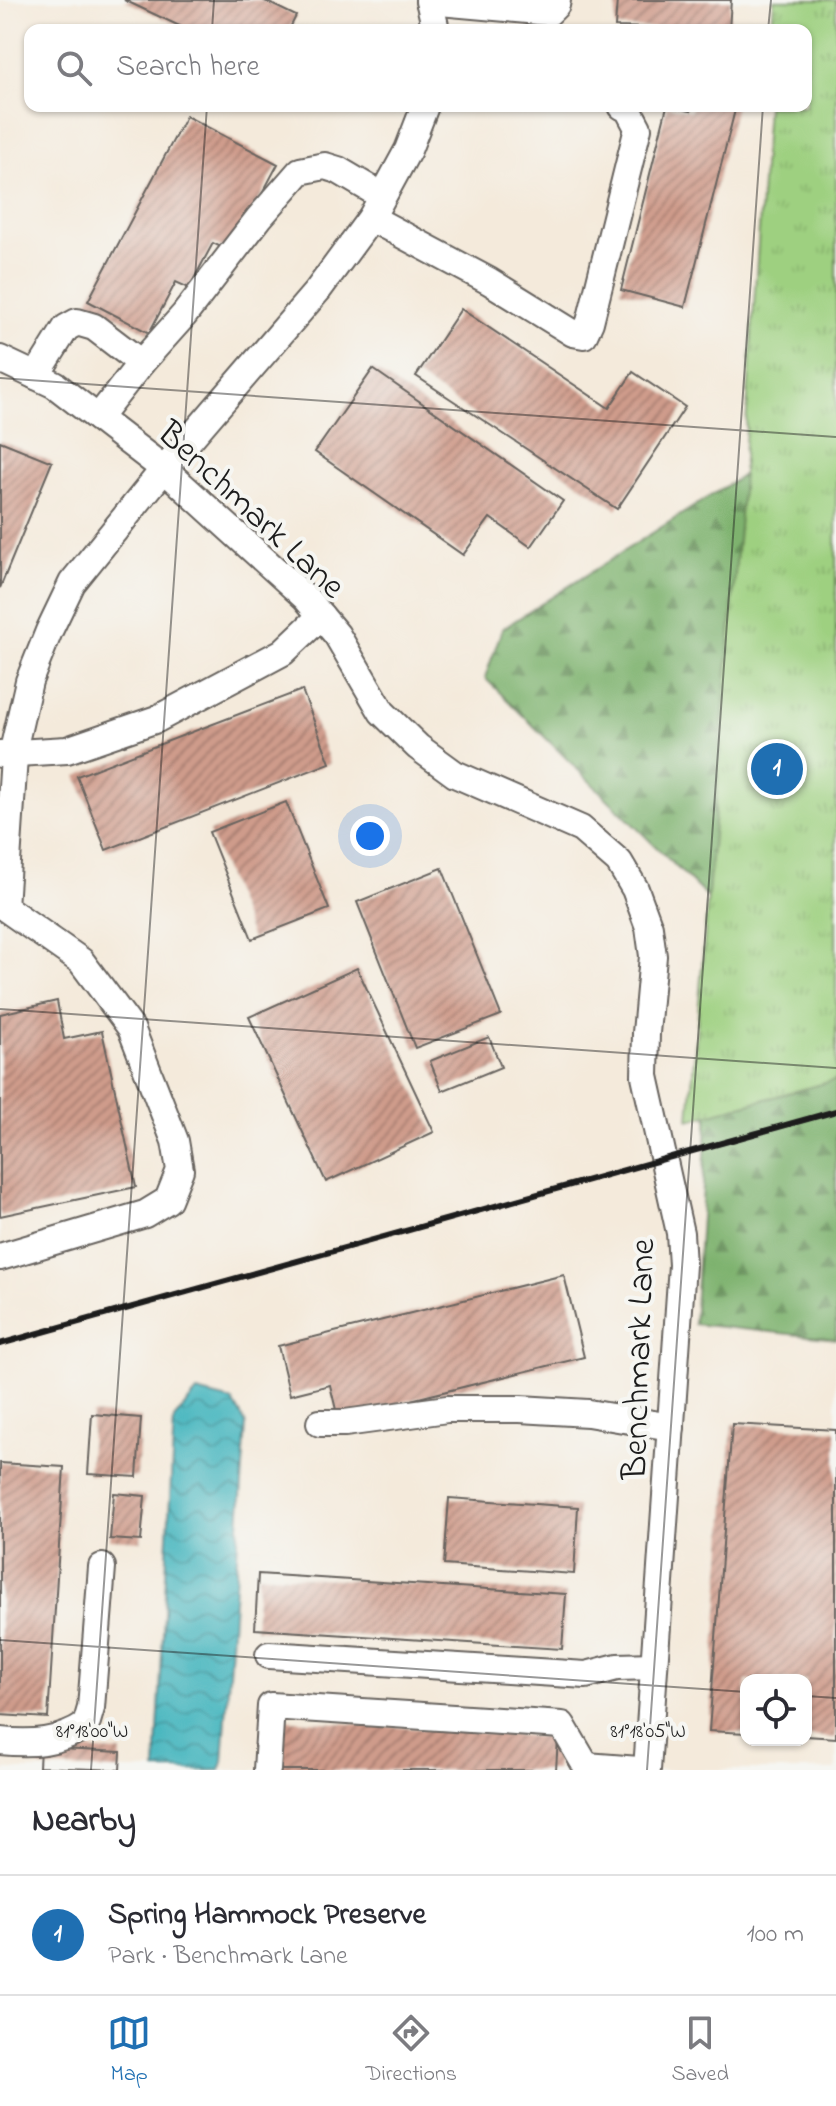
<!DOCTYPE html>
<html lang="en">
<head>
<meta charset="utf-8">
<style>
	:root { --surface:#fff; --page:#f2f2f3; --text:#2b2b33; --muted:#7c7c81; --line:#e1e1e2; --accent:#1f6fb2 }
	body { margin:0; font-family:"Indie Flower",sans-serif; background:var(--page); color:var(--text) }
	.controls { position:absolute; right:24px; bottom:24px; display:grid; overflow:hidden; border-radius:16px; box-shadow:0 2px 6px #0004 }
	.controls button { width:72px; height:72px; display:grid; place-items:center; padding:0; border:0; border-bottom:2px solid var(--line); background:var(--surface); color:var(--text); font:40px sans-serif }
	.you { position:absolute; left:370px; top:836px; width:28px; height:28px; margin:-20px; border:6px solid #fff; border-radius:50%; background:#1a73e8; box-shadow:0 0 0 12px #1a73e833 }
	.badge { display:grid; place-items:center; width:52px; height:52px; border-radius:50%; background:var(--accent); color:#fff; font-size:26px; font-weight:700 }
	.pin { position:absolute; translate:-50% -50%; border:4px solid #fff; box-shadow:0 2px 8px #0006 }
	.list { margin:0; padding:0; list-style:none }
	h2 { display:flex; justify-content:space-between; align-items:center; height:104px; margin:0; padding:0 32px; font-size:34px }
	h2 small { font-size:26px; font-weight:400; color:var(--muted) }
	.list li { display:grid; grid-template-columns:52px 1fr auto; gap:24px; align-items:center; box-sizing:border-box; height:120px; padding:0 32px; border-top:2px solid var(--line) }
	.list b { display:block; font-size:30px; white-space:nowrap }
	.list p { margin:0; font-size:26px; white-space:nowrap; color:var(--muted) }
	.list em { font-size:26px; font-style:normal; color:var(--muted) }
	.icon { flex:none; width:44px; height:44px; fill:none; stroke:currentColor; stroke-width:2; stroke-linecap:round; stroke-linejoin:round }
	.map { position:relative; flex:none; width:836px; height:1770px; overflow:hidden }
	.search { position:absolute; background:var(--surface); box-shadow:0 2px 6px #0004; left:24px; right:24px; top:24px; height:88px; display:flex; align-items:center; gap:20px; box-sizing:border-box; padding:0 28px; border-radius:16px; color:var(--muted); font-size:30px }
	.sheet { height:224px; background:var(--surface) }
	nav { display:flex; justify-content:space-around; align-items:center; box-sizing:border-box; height:112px; border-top:2px solid var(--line); background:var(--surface); font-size:22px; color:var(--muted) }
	nav a { display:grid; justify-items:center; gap:4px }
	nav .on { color:var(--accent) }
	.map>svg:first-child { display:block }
	.forest { fill:url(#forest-firs); stroke:#4d6745; stroke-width:2 }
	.park { fill:url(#park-tufts); stroke:#5d764e; stroke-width:2 }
	.water { fill:url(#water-waves); stroke:#30686d; stroke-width:2 }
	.building { fill:url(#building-hatch) }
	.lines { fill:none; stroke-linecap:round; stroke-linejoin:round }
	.minor-casing { stroke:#68645f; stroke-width:30 }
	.minor { stroke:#fff; stroke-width:26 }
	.rail { stroke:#1c1c1c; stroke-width:6 }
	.ticks { fill:none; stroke:#1c1c1c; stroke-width:2; stroke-opacity:0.45 }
	.labels { text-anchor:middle; stroke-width:8; stroke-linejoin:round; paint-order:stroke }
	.street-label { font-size:36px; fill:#1c1c1c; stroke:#f6f6f2 }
	.ticks-label { font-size:20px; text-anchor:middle; fill:#1c1c1c; stroke:#f6f6f2; stroke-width:8; stroke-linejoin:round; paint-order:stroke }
</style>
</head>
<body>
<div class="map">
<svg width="836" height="1770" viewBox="0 0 836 1770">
	<defs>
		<pattern id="forest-firs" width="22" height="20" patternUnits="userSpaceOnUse" patternTransform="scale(2)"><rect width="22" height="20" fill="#7eb26e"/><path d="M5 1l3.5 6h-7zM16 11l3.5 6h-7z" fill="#66905a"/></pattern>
		<pattern id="park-tufts" width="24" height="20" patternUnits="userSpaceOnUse" patternTransform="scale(2)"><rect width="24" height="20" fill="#9ed080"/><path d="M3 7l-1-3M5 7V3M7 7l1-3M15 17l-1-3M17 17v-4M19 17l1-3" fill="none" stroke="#88b26e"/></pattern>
		<pattern id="water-waves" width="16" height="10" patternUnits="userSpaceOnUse" patternTransform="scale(2)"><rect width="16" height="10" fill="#45b5be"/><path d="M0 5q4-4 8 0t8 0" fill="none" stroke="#39929a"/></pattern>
		<pattern id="building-hatch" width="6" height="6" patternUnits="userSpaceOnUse" patternTransform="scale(2)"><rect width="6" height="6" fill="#cf9b8b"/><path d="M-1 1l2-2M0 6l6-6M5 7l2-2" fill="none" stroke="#a77e71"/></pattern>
	</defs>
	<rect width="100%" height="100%" fill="#f6f6f2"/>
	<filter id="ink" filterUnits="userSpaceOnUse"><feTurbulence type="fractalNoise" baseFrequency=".0125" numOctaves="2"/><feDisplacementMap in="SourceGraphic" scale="16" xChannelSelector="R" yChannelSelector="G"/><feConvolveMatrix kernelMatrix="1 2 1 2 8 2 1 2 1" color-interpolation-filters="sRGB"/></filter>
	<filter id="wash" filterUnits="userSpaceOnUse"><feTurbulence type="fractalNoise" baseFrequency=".006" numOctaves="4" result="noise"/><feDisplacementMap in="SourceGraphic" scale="32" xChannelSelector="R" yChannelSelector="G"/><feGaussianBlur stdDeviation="1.8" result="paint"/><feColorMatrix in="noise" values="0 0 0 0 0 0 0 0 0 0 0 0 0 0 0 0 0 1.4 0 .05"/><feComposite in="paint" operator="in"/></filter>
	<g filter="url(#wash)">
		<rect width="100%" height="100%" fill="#f4eadb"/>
		<path class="forest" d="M836,0V1339L694,1324L721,911L485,678L502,629L751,470L806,106V30Z"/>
		<path class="park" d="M774,0H836V1080L689,1120L741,504L767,106H806V30H772Z"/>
		<path class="water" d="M197,1392L233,1401L246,1424L223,1762L220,1770H156L174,1419Z"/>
		<g id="blocks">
			<g class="building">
				<path d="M124,0H263L296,16L289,30H188Z"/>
				<path d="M617,0H731L729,30L615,27Z"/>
				<path d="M667,106L691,111L692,106H736L685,307L621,290Z"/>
				<path d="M186,116L278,164L231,252L213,243L189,288L176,282L149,333L88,301Z"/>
				<path d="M461,309L609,408L633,372L685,407L617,509L416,376Z"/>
				<path d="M373,369L563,501L531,547L490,518L463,555L315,452Z"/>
				<path d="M0,441L52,462L0,588Z"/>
				<path d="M302,690L330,763L106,850L77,776Z"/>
				<path d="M286,802L329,909L252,939L209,832Z"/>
				<path d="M442,868L501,1015L415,1048L357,902Z"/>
				<path d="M357,968L434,1132L326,1182L249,1017Z"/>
				<path d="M57,1001L64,1039L102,1031L136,1187L0,1216V1014Z"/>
				<path d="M489,1037L501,1067L442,1091L430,1061Z"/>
				<path d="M564,1275L584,1357L338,1418L330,1385L290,1395L278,1346Z"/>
				<path d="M92,1414L141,1418L137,1477L88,1474Z"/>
				<path d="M732,1424L836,1430V1738L806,1736V1680H746V1733L709,1731Z"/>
				<path d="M0,1463L64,1467L48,1718L0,1715Z"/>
				<path d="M114,1493L145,1496L141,1541L110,1539Z"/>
				<path d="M449,1498L578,1507L574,1574L444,1565Z"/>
				<path d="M258,1574L566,1594L562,1649L255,1629Z"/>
				<path d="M281,1719L558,1738L556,1770H278Z"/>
				<path d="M40,1748L121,1752L120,1770L39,1767Z"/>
			</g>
		</g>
	</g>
	<g filter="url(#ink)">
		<use href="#blocks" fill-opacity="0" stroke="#68645f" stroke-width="2"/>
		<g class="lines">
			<g class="minor-casing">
				<g id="minor">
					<path d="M429,0L436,30"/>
					<path d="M429,1L549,12L556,5L557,0"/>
					<path d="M371,218L489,281L573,333L584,335L590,322L638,128L628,109L622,106"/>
					<path d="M0,359L55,385L164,469L306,598L337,635L382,712L418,747L455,774L581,829L619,862L635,889L649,927L653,956L646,1033L645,1076L680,1233L682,1265L647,1770"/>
					<path d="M36,376L66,328L77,322L94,327L141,363L184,315L259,218L300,171L325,166L338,170L382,196"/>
					<path d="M98,418L141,363"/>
					<path d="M0,754L67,750L157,719L283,652L321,616"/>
					<path d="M0,1257L145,1214L168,1200L180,1170L175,1141L131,1028L81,961L4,907L15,742L29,681L49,631L72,583L164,469L318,290L371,218L408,150L425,106"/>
					<path d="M320,1423H345L447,1409H520L588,1413L671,1427"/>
					<path d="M269,1655L586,1675L617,1667L654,1666"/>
					<path d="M0,1741C31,1744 60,1743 86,1725L91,1708L102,1567"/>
					<path d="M586,1766L639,1770"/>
					<path d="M267,1770L271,1706L562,1725L586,1766"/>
				</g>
			</g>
			<use href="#minor" class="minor"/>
			<path class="rail" d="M0,1344L836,1111"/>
		</g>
	</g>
	<path class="ticks" d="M212,30L214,0M768,30L771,0M0,378L836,437M0,1009L836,1068M0,1640L746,1692M806,1696L836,1698M91,1770L207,106M647,1770L763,106"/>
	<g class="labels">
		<g class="street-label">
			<text transform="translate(253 508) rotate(43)" y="13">Benchmark Lane</text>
			<text transform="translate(636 1359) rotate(-88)" y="13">Benchmark Lane</text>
		</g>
	</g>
	<g class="ticks-label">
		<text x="92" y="1737">81°18'00"W</text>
		<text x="648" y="1737">81°18'05"W</text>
	</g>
</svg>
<div class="controls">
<button><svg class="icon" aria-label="locate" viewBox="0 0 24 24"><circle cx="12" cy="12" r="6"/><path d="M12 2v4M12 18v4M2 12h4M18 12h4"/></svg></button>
</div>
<div class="you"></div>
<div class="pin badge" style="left:777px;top:769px">1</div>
<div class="search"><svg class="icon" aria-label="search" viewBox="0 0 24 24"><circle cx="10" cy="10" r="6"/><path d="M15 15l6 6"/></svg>Search here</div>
</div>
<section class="sheet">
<h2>Nearby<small></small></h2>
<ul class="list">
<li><span class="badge">1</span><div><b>Spring Hammock Preserve</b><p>Park · Benchmark Lane</p></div><em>100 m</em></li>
</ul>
</section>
<nav>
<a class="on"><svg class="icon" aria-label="map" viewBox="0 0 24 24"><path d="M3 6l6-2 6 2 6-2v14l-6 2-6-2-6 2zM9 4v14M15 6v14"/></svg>Map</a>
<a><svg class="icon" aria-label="directions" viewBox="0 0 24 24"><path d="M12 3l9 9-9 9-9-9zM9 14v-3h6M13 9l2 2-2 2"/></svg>Directions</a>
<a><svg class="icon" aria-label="saved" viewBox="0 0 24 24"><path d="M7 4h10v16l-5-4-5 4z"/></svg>Saved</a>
</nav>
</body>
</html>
